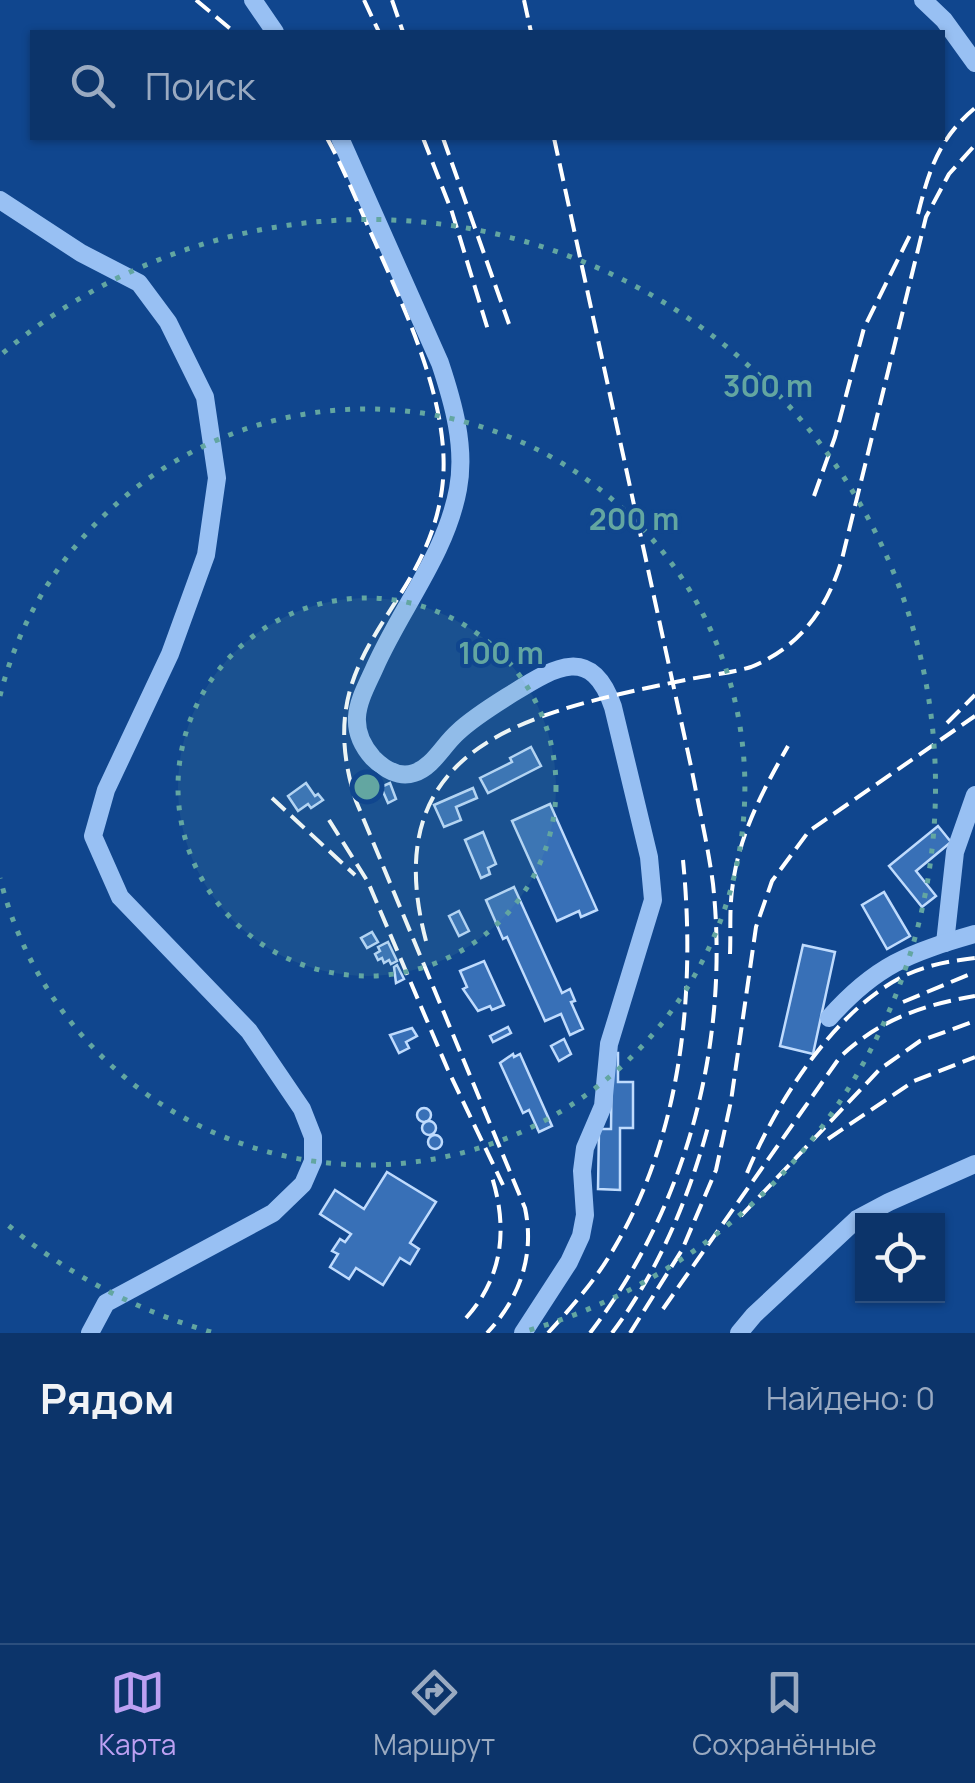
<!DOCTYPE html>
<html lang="ru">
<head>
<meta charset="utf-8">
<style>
	:root { --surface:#0c346a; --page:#1a3f72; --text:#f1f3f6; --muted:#9aaac1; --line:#2c4f7e; --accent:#bca0f2 }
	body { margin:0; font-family:Manrope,sans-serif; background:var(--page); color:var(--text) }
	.controls { position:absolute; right:30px; bottom:30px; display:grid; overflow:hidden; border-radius:0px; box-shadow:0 2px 8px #0004 }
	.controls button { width:90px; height:90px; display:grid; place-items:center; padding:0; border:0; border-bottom:2px solid var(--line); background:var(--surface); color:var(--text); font:50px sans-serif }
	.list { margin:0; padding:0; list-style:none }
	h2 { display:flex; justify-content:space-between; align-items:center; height:130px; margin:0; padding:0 40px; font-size:42px }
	h2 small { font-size:32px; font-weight:400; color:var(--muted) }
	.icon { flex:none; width:55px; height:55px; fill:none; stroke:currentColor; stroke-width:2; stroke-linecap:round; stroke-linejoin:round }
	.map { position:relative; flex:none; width:975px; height:1333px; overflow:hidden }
	.search { position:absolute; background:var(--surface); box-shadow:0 2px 8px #0004; left:30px; right:30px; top:30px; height:110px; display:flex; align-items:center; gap:25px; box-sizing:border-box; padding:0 35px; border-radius:0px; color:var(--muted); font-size:38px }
	.sheet { height:310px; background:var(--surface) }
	nav { display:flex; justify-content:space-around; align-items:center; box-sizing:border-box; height:140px; border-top:2px solid var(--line); background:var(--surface); font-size:28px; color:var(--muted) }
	nav a { display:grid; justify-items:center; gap:5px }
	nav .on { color:var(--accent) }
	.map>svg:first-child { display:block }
	.building { fill:#3870b7; stroke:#bfdbfd; stroke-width:2.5 }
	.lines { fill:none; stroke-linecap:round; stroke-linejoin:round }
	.minor { stroke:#98c0f3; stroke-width:18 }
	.rail { stroke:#fff; stroke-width:4; stroke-dasharray:18 8; stroke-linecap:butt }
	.ring { fill:none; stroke:#63a6a1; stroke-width:5; stroke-dasharray:5 10 }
	.centre { fill:#63a6a1; stroke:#10468e; stroke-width:5 }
	.ring-label { font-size:30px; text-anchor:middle; font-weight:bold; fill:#63a6a1; stroke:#10468e; stroke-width:8; stroke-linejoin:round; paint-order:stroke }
</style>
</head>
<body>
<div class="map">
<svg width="975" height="1333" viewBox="0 0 975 1333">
	<rect width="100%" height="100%" fill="#10468e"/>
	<g class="building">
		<path d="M531,747L541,766L488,793L480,778L512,762L510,758Z"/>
		<path d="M306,783L315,796L318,794L323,800L311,808L308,804L298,811L288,796Z"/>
		<path d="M390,783L396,799L388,803L381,787Z"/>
		<path d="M473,788L477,798L456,807L461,820L444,827L434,805Z"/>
		<path d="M550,804L597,910L581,917L579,911L557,921L512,821Z"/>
		<path d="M938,826L951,842L916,871L936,896L922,907L889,866Z"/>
		<path d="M483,832L496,864L488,868L490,874L481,878L465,840Z"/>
		<path d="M514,887L562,993L570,989L575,1001L571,1002L583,1029L570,1035L561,1014L545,1021L507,937L503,939L486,900Z"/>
		<path d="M884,892L910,936L887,949L862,905Z"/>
		<path d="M459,911L469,931L459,936L449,916Z"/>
		<path d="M372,932L378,942L367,948L361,938Z"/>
		<path d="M388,942L397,961L391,964L389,960L384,963L382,958L378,960L375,954L380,951L378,947Z"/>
		<path d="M803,945L835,952L813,1054L780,1046Z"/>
		<path d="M484,961L504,1005L492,1010L490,1006L478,1011L463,989L467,987L460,971Z"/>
		<path d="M397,965L404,979L396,983L394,967Z"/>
		<path d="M508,1027L511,1033L493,1042L490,1036Z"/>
		<path d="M412,1028L417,1036L406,1042L409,1048L399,1053L390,1035Z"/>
		<path d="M564,1039L571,1054L559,1061L551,1046Z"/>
		<path d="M612,1053H618V1082H633V1128H620V1190L598,1189L599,1129H611Z"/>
		<path d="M513,1054L514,1057L520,1054L552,1126L539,1132L529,1110L523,1113L500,1063Z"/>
		<circle cx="424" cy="1115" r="7"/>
		<circle cx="429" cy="1128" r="7"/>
		<circle cx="435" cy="1142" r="7"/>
		<path d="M387,1172L436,1202L410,1243L419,1249L410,1264L400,1258L383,1285L356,1268L349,1279L330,1267L338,1254L332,1251L340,1239L345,1242L351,1234L320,1214L335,1190L364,1209Z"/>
	</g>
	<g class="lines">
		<g class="minor">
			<path d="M253,0L275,32"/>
			<path d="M923,0L944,20L975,63"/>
			<path d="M340,138L440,363C453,402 466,447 458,489C446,554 401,608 375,667C368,683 358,700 357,717C356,733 363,747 373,758C384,769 399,778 414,773C433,767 443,745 458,732C474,717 494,705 513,693C556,666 592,645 613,707L649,857L653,900L609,1044L603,1106L585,1148L582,1171L585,1215L581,1236L569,1262L523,1333"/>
			<path d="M0,200L81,253L139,283L168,322L205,397L217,478L206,555L170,654L106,790L93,836L120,897L249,1031L302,1109L313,1137V1161L303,1184L273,1213L106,1303L90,1333"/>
			<path d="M945,943L955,852L975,795"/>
			<path d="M829,1018C876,965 909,953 975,934"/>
			<path d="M739,1333L754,1315L857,1219L889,1202L975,1164"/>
		</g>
		<g class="rail">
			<path d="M196,0L234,32"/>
			<path d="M364,0L379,32"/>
			<path d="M392,0L403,32"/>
			<path d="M524,0L531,32"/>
			<path d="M327,138C345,171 359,207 375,242C406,313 453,409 442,489C425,616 307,650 356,801L525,1208C535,1255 520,1298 487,1333"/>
			<path d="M423,138L452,212L488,330"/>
			<path d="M443,138L509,324"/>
			<path d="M554,138L692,771C699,808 708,846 713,884C730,1042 687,1207 590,1333"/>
			<path d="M918,214C929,170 939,138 975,108"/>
			<path d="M814,496L835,437L864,328L910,235"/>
			<path d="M947,723L975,695"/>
			<path d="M272,798L355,875"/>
			<path d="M329,820L368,882L448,1070L503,1185"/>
			<path d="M426,941C373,740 537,711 690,679C710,675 731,673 751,667C800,647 827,609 842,559L926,217L949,174L975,145"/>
			<path d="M730,954C731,931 729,907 733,883C740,833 763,790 788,746"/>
			<path d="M903,1002L975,972"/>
			<path d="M828,1139L914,1081L975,1057"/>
			<path d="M747,1173C776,1103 832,1014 900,978C922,966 949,961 975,958"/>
			<path d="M741,1216L880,1069L920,1041L975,1021"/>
			<path d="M663,1309L840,1057C879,1020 922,1005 975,996"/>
			<path d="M466,1318C504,1276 508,1226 491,1174"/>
			<path d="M548,1333C570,1309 593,1283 610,1255C682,1139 696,992 683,860"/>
			<path d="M612,1333C658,1272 688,1200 708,1127"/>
			<path d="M630,1333L682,1250L716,1170L731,1101L756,927L772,881L809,831L975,716"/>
		</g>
	</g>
	<circle cx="367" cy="787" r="189" fill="#63a6a1" fill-opacity=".12"/>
	<g class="ring">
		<circle cx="367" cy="787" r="189"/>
		<path d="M0 696A378 378 0 1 1 0 878"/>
		<path d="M211 1332A567 567 0 0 1 3 1221M3 353A567 567 0 1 1 523 1332"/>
	</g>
	<circle cx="367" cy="787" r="15" class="centre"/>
	<g class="ring-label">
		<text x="768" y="397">300 m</text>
		<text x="634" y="530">200 m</text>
		<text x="501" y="664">100 m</text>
	</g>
</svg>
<div class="controls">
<button><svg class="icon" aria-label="locate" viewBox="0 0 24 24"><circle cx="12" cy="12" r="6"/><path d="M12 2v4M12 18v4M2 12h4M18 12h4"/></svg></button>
</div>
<div class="search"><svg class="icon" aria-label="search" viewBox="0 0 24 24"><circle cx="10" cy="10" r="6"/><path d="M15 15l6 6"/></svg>Поиск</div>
</div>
<section class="sheet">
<h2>Рядом<small>Найдено: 0</small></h2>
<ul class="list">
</ul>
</section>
<nav>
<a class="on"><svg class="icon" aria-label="map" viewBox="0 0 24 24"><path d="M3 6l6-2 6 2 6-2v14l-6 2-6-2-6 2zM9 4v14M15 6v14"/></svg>Карта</a>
<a><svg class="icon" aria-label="directions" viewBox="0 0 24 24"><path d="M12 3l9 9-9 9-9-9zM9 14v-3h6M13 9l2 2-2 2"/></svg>Маршрут</a>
<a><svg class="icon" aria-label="saved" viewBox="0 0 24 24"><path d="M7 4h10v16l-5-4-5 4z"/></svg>Сохранённые</a>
</nav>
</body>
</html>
